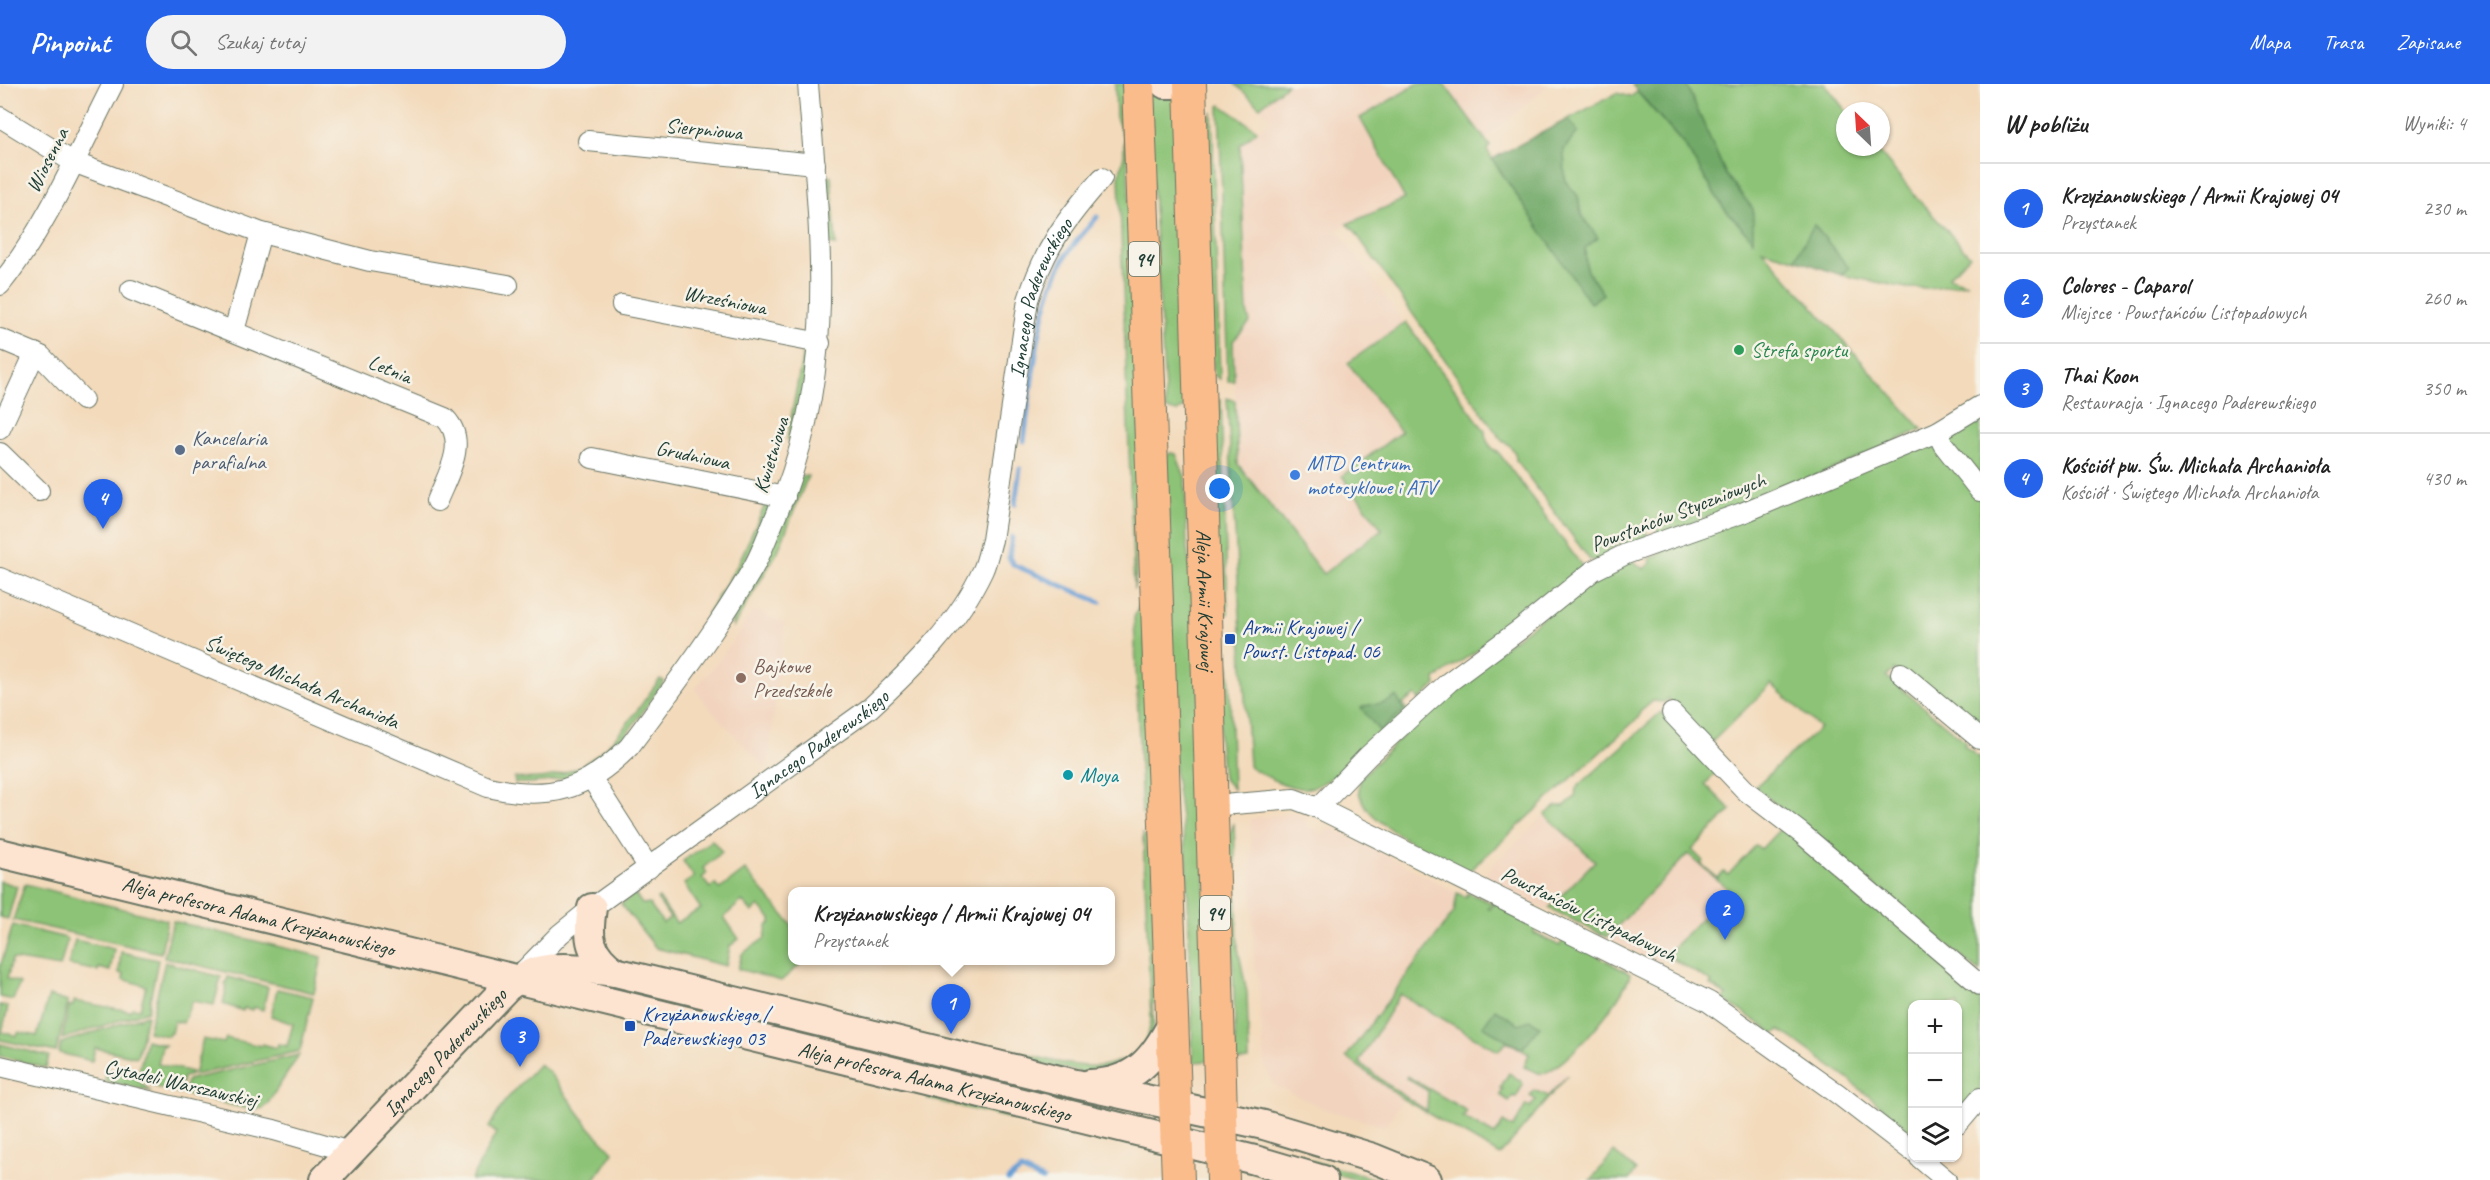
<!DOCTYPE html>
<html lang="pl">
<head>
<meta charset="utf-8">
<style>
	:root { --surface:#fff; --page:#f2f2f2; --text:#222; --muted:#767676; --line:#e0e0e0; --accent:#2563eb }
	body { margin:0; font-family:Caveat,sans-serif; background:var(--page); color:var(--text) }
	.controls { position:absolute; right:18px; bottom:18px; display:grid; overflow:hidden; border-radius:12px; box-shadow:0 2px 4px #0004 }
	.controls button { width:54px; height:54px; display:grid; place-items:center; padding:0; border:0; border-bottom:2px solid var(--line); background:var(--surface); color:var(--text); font:30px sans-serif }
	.compass { position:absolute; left:1836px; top:18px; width:54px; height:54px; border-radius:50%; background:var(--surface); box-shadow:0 2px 4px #0004; rotate:335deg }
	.you { position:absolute; left:1220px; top:405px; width:21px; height:21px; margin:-15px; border:4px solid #fff; border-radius:50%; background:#1a73e8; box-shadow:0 0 0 9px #1a73e833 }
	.badge { display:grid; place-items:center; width:39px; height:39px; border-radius:50%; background:var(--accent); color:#fff; font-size:20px; font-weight:700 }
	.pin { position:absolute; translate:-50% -50px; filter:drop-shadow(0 2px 3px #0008) }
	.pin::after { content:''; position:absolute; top:32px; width:21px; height:18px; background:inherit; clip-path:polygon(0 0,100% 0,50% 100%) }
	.popup { position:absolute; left:788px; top:803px; width:327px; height:78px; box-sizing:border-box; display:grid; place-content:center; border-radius:12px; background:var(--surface); filter:drop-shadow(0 2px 4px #0005); font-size:20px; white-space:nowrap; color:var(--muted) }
	.popup b { font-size:22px; color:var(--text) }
	.popup::after { content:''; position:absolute; left:50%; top:100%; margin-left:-12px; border:12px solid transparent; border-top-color:var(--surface) }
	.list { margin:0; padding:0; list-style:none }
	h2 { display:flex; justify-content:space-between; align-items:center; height:78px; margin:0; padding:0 24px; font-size:26px }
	h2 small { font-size:20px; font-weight:400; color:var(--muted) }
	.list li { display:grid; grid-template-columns:39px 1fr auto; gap:18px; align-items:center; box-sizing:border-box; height:90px; padding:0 24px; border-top:2px solid var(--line) }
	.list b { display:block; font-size:22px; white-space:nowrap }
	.list p { margin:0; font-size:20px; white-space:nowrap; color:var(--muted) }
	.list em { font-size:20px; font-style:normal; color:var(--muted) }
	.icon { flex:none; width:33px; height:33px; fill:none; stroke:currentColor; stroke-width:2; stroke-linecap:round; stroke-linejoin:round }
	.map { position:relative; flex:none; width:1980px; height:1096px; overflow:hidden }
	header { display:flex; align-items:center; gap:36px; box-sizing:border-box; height:84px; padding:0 30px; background:var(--accent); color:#fff }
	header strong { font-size:28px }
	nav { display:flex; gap:33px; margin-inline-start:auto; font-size:21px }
	.search { width:420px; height:54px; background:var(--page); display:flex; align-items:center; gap:15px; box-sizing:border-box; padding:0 21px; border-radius:33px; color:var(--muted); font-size:22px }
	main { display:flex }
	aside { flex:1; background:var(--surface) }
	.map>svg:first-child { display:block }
	.built { fill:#f2d4be }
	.green { fill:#8cc376; stroke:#568055; stroke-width:1.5 }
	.forest { fill:#71a967; stroke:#48734e; stroke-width:1.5 }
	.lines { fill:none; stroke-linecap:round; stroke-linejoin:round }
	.stream { stroke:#679ed4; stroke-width:5 }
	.street-casing { stroke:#697463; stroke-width:22 }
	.secondary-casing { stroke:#697463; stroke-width:32 }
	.primary-casing { stroke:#697463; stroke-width:34 }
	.street { stroke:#fff; stroke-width:20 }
	.secondary { stroke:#fde4d1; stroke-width:28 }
	.primary { stroke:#fabc8b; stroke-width:32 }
	.leisure-dot { fill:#2e9e5b; stroke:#f7f3e8; stroke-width:2 }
	.service-dot { fill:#5c6f8a; stroke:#f7f3e8; stroke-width:2 }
	.shop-dot { fill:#3f7fe0; stroke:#f7f3e8; stroke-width:2 }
	.transit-dot { fill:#1a4fb4; stroke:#f7f3e8; stroke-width:2 }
	.education-dot { fill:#8d6e63; stroke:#f7f3e8; stroke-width:2 }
	.culture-dot { fill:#0f9aa8; stroke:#f7f3e8; stroke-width:2 }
	.labels { text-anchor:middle; stroke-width:5; stroke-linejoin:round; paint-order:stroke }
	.shield { fill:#f7f3e8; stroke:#60746a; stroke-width:1.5 }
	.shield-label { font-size:20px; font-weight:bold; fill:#1f3d34 }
	.street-label { font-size:21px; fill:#1f3d34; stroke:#f7f3e8 }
	.leisure-label { font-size:21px; fill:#27864d; stroke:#f7f3e8; text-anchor:start }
	.service-label { font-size:21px; fill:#4e5e75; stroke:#f7f3e8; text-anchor:start }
	.shop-label { font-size:21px; fill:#366cbe; stroke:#f7f3e8; text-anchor:start }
	.transit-label { font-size:21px; fill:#164399; stroke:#f7f3e8; text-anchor:start }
	.education-label { font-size:21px; fill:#785e54; stroke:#f7f3e8; text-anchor:start }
	.culture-label { font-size:21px; fill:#0d838f; stroke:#f7f3e8; text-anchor:start }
</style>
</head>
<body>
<header>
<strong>Pinpoint</strong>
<div class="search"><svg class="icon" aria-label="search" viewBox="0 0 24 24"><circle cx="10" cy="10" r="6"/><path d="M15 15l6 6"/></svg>Szukaj tutaj</div>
<nav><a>Mapa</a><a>Trasa</a><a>Zapisane</a></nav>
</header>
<main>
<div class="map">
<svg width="1980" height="1096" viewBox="0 0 1980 1096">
	<rect width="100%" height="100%" fill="#f7f3e8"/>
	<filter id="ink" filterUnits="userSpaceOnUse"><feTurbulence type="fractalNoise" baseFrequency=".0167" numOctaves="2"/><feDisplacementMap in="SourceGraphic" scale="12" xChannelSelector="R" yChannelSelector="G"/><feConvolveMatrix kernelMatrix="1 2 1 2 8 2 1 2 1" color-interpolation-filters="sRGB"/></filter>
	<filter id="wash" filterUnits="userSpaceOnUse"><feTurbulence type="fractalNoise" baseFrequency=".008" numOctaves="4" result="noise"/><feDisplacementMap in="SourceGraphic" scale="24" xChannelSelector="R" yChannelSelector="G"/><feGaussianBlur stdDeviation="1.35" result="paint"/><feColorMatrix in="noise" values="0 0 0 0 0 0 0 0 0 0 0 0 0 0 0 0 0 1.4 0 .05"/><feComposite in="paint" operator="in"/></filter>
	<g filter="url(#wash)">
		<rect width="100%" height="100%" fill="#f3dabb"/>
		<g class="built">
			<path d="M1288,0H1417L1360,34L1405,115L1337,145L1404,239L1401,349L1342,392L1382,445L1323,490L1237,379L1233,257L1250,237L1247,228L1240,61L1271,35L1260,23Z"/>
			<path d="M1444,0H1550L1485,55Z"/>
			<path d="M753,526L785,539L768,680L764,682L709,624L695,605L731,560Z"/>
			<path d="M1291,729L1304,732L1307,741L1325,750L1327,746L1334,744L1457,809L1454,828L1419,874L1483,942L1568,991L1500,1071L1403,1015L1385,1043L1324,1025L1274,1001L1265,984L1257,887L1254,884L1250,735Z"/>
			<path d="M1545,731L1595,777L1545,826L1483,795L1493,780Z"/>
			<path d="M1688,769L1729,805L1657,880L1607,853Z"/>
		</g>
		<g class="green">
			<path d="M1115,0H1124L1142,392L1135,437L1136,492L1134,506L1119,93L1124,71V55L1116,33Z"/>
			<path d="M1235,0H1287L1260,23Z"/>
			<path d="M1417,0H1444L1490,62L1487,65L1492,75L1591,219L1603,210L1586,185L1585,164L1597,154L1581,130L1578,112L1565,97L1564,65L1578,48L1568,35L1617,9L1630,13L1637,8L1685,62L1723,123L1753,125L1726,91L1686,0H1825L1846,27L1845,63H1875L1919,116L1970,172L1948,193L1967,199L1929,204H1907L1841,191L1848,185L1814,141L1795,175L1762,166L1922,345L1836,384L1661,451L1652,440L1644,443L1647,451L1644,455L1629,461L1623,459L1612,464L1610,469L1599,477L1590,476L1516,376C1516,367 1510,360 1502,357L1353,145L1347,140L1405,115L1360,34Z"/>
			<path d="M1147,4L1176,9L1186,322L1177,328L1166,325Z"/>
			<path d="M1221,21L1257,46L1240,61L1247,228L1250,238L1233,257L1234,297H1228L1219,22Z"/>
			<path d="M1212,28L1220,295L1214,291L1203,106L1209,34Z"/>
			<path d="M831,92L836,161L830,160L825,93Z"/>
			<path d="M1406,238L1485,347C1485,357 1491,365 1499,369L1582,482V487L1484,559L1485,561L1435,595L1436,601L1419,616L1415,611L1403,620L1408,628C1387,647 1336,700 1309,704C1292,707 1262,691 1249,682L1227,314L1235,317L1238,380L1323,490L1382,445L1342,392L1401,348L1348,279Z"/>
			<path d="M804,263L809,266L795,357L787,356Z"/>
			<path d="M1221,315L1228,530H1223L1215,492L1212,320Z"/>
			<path d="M1980,330V401L1950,361C1953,343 1966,339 1980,330Z"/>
			<path d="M1921,359L1939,362L1980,414V650L1894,586L1886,592L1966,658L1964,661L1978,673L1980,672V888L1755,703L1820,644L1771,600L1709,661L1668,615L1664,618L1653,617L1640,628L1638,634L1469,787C1442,773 1337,732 1363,691L1460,596L1594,495L1629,475L1644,485L1651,478L1649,475L1663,468L1665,463Z"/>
			<path d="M1170,369L1176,370L1185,393L1187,464L1198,546L1210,977L1193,978L1187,778L1175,689L1166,373Z"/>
			<path d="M802,392H808L778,467L733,543L731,538C758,490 785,444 802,392Z"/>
			<path d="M767,417L772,419C755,458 737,498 712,532L707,530L737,482Z"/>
			<path d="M1144,509L1150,731L1142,730L1134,534Z"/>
			<path d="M1229,579L1233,705L1223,694L1219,654L1224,580Z"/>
			<path d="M660,595L664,597C621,659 598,702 515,699L514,694C592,701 620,649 660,595Z"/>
			<path d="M1661,628L1718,687L1705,700L1731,726L1692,766L1703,777L1701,780L1718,794L1724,788L1728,791L1756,761L1761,765L1782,743L1980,906V1005L1958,1030V920H1912V1048L1848,995L1786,950L1779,946L1775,950L1723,915L1726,911L1710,901L1712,898L1666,871L1729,806L1688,770L1607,853L1549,824L1595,777L1545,731L1556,722H1564L1575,713L1576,704Z"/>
			<path d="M1234,739L1238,864L1247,909L1249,976L1236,977L1229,752Z"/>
			<path d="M1143,750L1153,759L1154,919L1152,921L1154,939L1151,954L1143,960L1148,952L1151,936Z"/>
			<path d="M712,756L722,768L703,784L707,789L702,794L710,804L715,800L720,805L745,786L792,841V876L804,877L781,897L738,885L742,870L765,854L767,842L771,839V835L759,822L752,828L742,817L724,833L739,855L730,862L726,882L656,864L621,820L635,810L642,820H649L663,839L670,834L657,815L659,814L676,839L701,825L684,800L694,793L683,777Z"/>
			<path d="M0,797L17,802L8,835L0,833Z"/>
			<path d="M25,800L167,836L161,869L13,836Z"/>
			<path d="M1457,809L1466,813L1468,809L1492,819L1488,824L1490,825L1495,818L1535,840L1534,849L1560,862L1564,853L1630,890C1625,913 1565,986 1541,990L1524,983L1529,970L1507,957L1498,967L1400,910L1359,978L1392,1004L1427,1027L1428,1007L1406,994L1407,992L1467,1027L1463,1033L1495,1051L1503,1038L1513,1044L1526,1021L1530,1023L1536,1016L1530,1012L1534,1006L1548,1012L1568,991L1500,1071L1403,1015L1346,973L1454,828Z"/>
			<path d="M173,837L322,873L314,909L164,873Z"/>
			<path d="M13,841L66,854L67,857L60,883L12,875L7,895L20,899L13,916L0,913V883Z"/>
			<path d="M75,856L114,865L110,887L99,884L98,887L68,881Z"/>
			<path d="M121,868L158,876L148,927L62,955L69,922H73L74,917L130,927L132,924L140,925L146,902L123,895L124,890L119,889Z"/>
			<path d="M165,878L221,893L214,921L192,917L183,939L174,937L171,949H169L168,952L148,948Z"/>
			<path d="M228,893L268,903L263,926L254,923L253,926L244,924L243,927L223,920L227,902L225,901Z"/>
			<path d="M277,905L313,913L300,967L194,991L203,955L224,959L226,954L261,962L262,960L277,964L278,960L287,962L293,940L271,932Z"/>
			<path d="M49,912L68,918L56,968L0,956V921L8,923L2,948L16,952L19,948L37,952Z"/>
			<path d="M147,931L137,973L95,964L92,977L59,969L61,959Z"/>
			<path d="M766,935L1035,1003L1033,1009L763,945Z"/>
			<path d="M146,956L166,961L162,962L158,980L192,988L191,991L183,993L180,1009C163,1005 147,1004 139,987Z"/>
			<path d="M0,960L49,972L46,984L0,972Z"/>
			<path d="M1009,965C1038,973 1069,984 1100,982C1110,981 1123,974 1131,978L1087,989L1044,981Z"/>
			<path d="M299,971L268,1019L263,1024L252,1026L184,1010L187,996Z"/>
			<path d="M539,980L549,988L590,1044L613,1068L594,1096H471L496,1049L489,1043L505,1017Z"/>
			<path d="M107,985L134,992L150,1007L105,997Z"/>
			<path d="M1509,989L1522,998L1523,1001L1516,1013L1513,1012L1509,1017L1500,1011L1503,1005L1500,1004Z"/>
			<path d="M928,1007L1061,1039L1066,1048L928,1015Z"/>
			<path d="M1264,1063L1378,1096H1358L1263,1070Z"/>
			<path d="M1614,1068L1636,1087L1629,1096H1591Z"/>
		</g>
		<g class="forest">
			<path d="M1634,0H1686L1726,91L1753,125V156L1723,123L1685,62L1632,1Z"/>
			<path d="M1568,35L1578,48L1564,65L1565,97L1578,112L1581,130L1598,154L1585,164L1586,185L1603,210L1590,219L1492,75Z"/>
			<path d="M1814,141L1849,184L1841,191L1795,175Z"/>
			<path d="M1396,612L1404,626L1380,648L1361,624C1374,616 1382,625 1396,612Z"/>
			<path d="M1495,925L1519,940L1530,936L1540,942L1522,965L1483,942Z"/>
		</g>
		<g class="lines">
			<g class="stream">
				<path d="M1024,357C1031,305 1038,222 1063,177C1071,161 1086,147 1097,133"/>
				<path d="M1015,420L1020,385"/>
				<path d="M1012,453L1009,474L1014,481L1100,518"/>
				<path d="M1008,1096L1021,1086L1043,1096"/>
			</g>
		</g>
	</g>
	<g filter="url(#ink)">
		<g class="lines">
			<g class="street-casing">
				<g id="street">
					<path d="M0,33L73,78L262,149L370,177L508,201"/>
					<path d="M588,57L815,80"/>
					<path d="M0,201C48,141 78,68 113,0"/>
					<path d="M131,206L445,334C469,358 447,392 437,417"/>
					<path d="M622,221L820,259"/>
					<path d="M234,247L261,149"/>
					<path d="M0,255L41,272L83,316"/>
					<path d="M0,345L35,269"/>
					<path d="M1937,348L1943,360L1980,407"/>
					<path d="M0,369L39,407"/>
					<path d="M592,374L785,413"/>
					<path d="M0,494L488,703C549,717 585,707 629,663C672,605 717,546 753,484C762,468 768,450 775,434C839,287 820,154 808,0"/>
					<path d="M1901,589L1980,655"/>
					<path d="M1672,629L1746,707L1801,749L1980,901"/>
					<path d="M592,695L649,784"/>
					<path d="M1211,722L1294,715L1318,724L1709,918L1838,1010L1912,1067"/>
					<path d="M1318,724L1368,672L1449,598L1522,544L1594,486L1626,470L1742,429L1937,348L1980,322"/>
					<path id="s1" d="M518,893L560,850L592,824L870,624C913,584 958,540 983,486C987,477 989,466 992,456L1028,216C1045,163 1066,135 1102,94"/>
					<path d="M0,982L274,1046L340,1065L347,1072"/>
					<path d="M1958,1040L1980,1014"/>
					<path d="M1920,1074L1946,1096"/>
				</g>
			</g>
			<g class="secondary-casing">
				<g id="secondary">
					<path d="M1165,0H1172"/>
					<path id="s2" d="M0,769L1255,1076L1323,1096"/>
					<path d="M592,824C587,854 589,870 615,888"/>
					<path d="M1090,1000C1135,999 1154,975 1173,938"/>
					<path id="s3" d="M324,1096L506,904C538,876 576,884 615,888L1076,1000L1264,1041L1373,1074L1427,1096"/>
				</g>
			</g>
			<g class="primary-casing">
				<g id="primary">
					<path d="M1138,0L1178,1096"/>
					<path id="s4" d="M1190,0L1223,1096"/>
				</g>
			</g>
			<use href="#street" class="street"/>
			<use href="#secondary" class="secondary"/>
			<use href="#primary" class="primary"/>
		</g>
	</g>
	<circle class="leisure-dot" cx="1739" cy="266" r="6"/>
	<circle class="service-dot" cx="180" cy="366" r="6"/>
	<circle class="shop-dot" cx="1295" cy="391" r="6"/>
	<g class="transit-dot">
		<rect x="1224" y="549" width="12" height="12" rx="3"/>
		<rect x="624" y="936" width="12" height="12" rx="3"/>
	</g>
	<circle class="education-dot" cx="741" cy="594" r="6"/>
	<circle class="culture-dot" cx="1068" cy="691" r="6"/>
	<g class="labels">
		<g class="shield">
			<rect x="1129" y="158" width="30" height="34" rx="4.5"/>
			<rect x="1200" y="812" width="30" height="34" rx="4.5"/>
		</g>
		<g class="shield-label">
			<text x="1144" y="182">94</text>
			<text x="1215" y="836">94</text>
		</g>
		<g class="street-label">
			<text transform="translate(704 45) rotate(6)" y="7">Sierpniowa</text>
			<text transform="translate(47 76) rotate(-63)" y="7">Wiosenna</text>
			<text transform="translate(725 216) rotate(11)" y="7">Wrześniowa</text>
			<text dy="7" stroke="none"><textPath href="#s1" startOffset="903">Ignacego Paderewskiego</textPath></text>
			<text transform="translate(390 285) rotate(22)" y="7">Letnia</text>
			<text transform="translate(693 371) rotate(12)" y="7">Grudniowa</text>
			<text transform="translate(771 371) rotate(-73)" y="7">Kwietniowa</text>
			<text transform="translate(1678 428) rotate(-21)" y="7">Powstańców Styczniowych</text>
			<text dy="7" stroke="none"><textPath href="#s4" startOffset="516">Aleja Armii Krajowej</textPath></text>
			<text transform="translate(302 598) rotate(23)" y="7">Świętego Michała Archanioła</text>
			<text dy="7" stroke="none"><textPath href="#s1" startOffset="381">Ignacego Paderewskiego</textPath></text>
			<text transform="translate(1589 830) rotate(26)" y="7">Powstańców Listopadowych</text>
			<text dy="7" stroke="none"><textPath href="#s2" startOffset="266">Aleja profesora Adama Krzyżanowskiego</textPath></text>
			<text dy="7" stroke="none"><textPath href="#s3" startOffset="176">Ignacego Paderewskiego</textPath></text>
			<text dy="7" stroke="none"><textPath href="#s2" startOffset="962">Aleja profesora Adama Krzyżanowskiego</textPath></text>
			<text transform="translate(181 999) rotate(13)" y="7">Cytadeli Warszawskiej</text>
		</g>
		<g class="leisure-label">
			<text x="1751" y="273">Strefa sportu</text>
		</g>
		<g class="service-label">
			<text x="192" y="361">Kancelaria<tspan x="192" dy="24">parafialna</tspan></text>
		</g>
		<g class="shop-label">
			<text x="1307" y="386">MTD Centrum<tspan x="1307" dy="24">motocyklowe i ATV</tspan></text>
		</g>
		<g class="transit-label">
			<text x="1242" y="550">Armii Krajowej /<tspan x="1242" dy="24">Powst. Listopad. 06</tspan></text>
			<text x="642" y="937">Krzyżanowskiego /<tspan x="642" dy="24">Paderewskiego 03</tspan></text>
		</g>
		<g class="education-label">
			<text x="753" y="589">Bajkowe<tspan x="753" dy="24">Przedszkole</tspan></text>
		</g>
		<g class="culture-label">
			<text x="1080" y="698">Moya</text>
		</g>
	</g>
</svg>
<div class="controls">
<button>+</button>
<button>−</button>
<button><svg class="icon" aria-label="layers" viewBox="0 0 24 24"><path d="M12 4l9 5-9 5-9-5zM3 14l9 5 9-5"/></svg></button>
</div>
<svg class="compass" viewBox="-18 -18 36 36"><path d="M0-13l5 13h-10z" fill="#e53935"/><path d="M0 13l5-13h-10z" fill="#767676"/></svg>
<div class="you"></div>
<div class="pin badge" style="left:951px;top:950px">1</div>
<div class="popup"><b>Krzyżanowskiego / Armii Krajowej 04</b>Przystanek</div>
<div class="pin badge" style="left:1725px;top:856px">2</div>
<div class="pin badge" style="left:520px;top:983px">3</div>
<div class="pin badge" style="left:103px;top:445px">4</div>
</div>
<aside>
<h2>W pobliżu<small>Wyniki: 4</small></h2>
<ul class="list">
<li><span class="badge">1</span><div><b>Krzyżanowskiego / Armii Krajowej 04</b><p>Przystanek</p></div><em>230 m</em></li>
<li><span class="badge">2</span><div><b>Colores - Caparol</b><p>Miejsce · Powstańców Listopadowych</p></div><em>260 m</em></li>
<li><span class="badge">3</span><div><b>Thai Koon</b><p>Restauracja · Ignacego Paderewskiego</p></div><em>350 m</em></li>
<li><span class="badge">4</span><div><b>Kościół pw. Św. Michała Archanioła</b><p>Kościół · Świętego Michała Archanioła</p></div><em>430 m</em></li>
</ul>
</aside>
</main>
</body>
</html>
